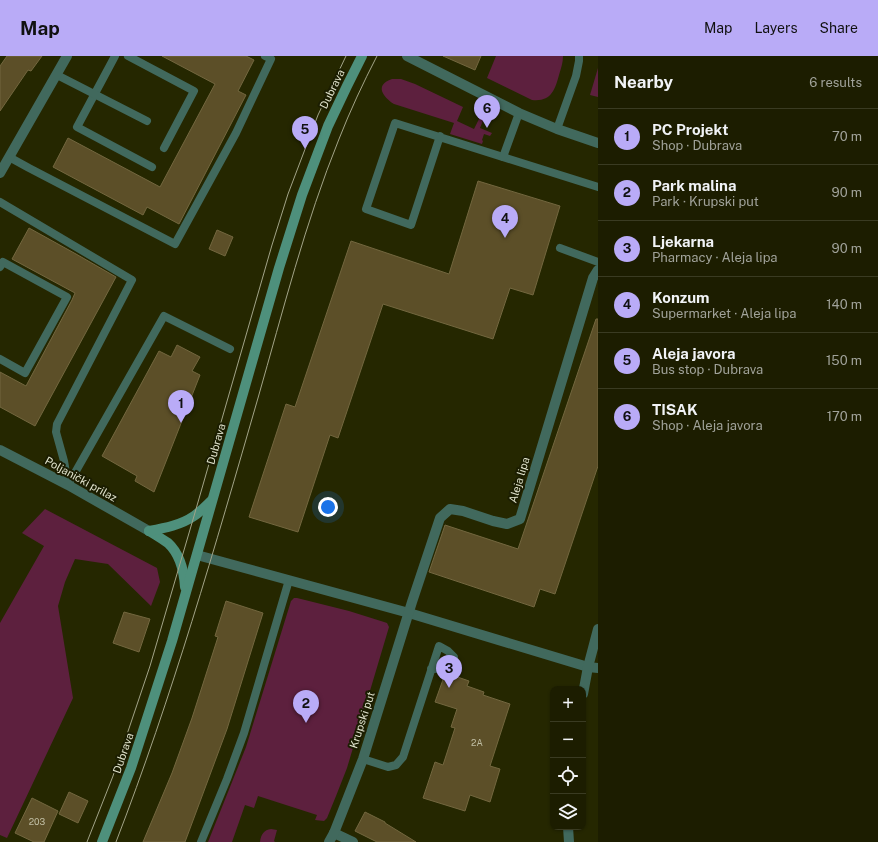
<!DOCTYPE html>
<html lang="en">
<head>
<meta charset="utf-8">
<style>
	:root { --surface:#1c1d00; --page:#25260a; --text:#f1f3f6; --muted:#a0a299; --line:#3a3b22; --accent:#b9abf7 }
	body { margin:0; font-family:"Public Sans",sans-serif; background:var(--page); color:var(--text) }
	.controls { position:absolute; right:12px; bottom:12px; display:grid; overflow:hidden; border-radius:8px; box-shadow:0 1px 3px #0004 }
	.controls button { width:36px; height:36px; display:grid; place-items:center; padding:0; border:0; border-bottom:1px solid var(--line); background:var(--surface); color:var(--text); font:20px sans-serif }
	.you { position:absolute; left:328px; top:451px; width:14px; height:14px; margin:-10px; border:3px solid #fff; border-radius:50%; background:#1a73e8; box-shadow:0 0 0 6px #1a73e833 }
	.badge { display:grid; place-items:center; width:26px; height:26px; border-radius:50%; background:var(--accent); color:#111; font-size:13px; font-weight:700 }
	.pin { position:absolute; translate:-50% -33px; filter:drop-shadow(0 1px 2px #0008) }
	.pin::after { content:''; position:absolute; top:21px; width:14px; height:12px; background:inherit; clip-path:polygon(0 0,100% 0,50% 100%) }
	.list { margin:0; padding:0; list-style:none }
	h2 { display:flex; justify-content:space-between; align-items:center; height:52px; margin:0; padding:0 16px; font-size:17px }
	h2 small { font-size:13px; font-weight:400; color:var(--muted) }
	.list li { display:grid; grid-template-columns:26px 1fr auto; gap:12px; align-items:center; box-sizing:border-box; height:56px; padding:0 16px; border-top:1px solid var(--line) }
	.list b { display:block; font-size:15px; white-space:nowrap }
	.list p { margin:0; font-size:13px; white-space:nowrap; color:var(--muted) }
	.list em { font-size:13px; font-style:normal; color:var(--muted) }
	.icon { flex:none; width:22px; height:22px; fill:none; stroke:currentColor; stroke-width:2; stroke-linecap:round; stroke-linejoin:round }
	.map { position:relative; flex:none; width:598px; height:786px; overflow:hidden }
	header { display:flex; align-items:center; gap:24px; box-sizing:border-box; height:56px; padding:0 20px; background:var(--accent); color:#111 }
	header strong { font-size:19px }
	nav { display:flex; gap:22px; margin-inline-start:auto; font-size:14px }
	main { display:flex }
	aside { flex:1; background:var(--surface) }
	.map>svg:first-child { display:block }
	.green { fill:#5d203e }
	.building { fill:#5c4f28; stroke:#73673f }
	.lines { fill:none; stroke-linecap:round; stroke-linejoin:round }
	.service { stroke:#41695d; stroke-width:8 }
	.minor { stroke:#41695d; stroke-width:10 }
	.tertiary { stroke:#41695d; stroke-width:10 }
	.secondary { stroke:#4e907c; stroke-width:10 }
	.tram { stroke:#a2a488; stroke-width:1 }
	.labels { text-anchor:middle; stroke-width:4; stroke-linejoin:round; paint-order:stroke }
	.number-label { font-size:9px; fill:#c0bea4 }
	.street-label { font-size:11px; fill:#e1e3cd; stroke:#1b1d01 }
</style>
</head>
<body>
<header>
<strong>Map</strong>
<nav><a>Map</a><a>Layers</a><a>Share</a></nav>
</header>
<main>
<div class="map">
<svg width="598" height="786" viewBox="0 0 598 786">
	<rect width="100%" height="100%" fill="#252700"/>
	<g class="green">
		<path d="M496,0H563C563,7 561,12 559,19C555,34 551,46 532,44L487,22Z"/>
		<path d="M598,12V41L590,39Z"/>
		<path d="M392,23H401L415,28L463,51L457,65L474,73L479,63L478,60L484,62L480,72L492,77L490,80L484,78L482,84L483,85L482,88L450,78L454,67L394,48C383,41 374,29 392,23Z"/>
		<path d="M45,453L157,512L160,526L151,550L108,508L75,503L65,526L58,550L73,642L7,782L0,779V567L44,490L22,477Z"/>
		<path d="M294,542H297L349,555L384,566L387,567L389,571L347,712L336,740L327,762L324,765L315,764L317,759L258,740L254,752L245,749L232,786H208L246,691L291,545Z"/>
		<path d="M271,773L277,774L274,785L275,786H260C261,778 264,774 271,773Z"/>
	</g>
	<g class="building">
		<path d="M7,0H42L31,15L28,14L0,55V10Z"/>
		<path d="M162,0H246L254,4L238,35L246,39L179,168L147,151L143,159L53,111L68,82L160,131L215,28Z"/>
		<path d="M443,0H481L475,14Z"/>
		<path d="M478,125L560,150L533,239L510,232L493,283L383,248L338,382L330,379L298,476L249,461L286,348L295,351L351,185L449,218Z"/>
		<path d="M29,172L76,198L116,221L35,370L0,351V316L26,330L72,244L75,237L12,203Z"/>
		<path d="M217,174L233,181L225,200L209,193Z"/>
		<path d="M596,263H598V410L555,538L540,533L534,551L429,516L445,469L518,493Z"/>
		<path d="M177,289L200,301L192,315L200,319L154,436L135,425L137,420L102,400L159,295L171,301Z"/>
		<path d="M226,545L263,557L227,673L185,786H143L172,717L192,662L218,581L215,580Z"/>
		<path d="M124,556L150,563L139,596L113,587Z"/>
		<path d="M446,617L469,625L467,630L484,636L483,639L510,648L490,710L500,713L490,746L470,739L465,755L423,742L435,706L443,709L455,672L451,671L457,653L435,646L445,618Z"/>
		<path d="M69,736L88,745L78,767L59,758Z"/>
		<path d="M32,742L58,755L44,786H34L15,777Z"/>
		<path d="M365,756L385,766V767L416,786H377L355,775Z"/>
	</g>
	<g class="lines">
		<g class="service">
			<path d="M115,0L77,71L152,111"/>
			<path d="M128,0L194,35L164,92"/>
			<path d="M57,19L147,65"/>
			<path d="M557,73L576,20L579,5V0"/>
			<path d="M440,80L411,169L366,153L395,67L598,131"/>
			<path d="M9,101L29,112L175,188L236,77L271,3L265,0"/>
			<path d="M503,101L519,57"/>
			<path d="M0,146L132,224L57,368L56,376L64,405L68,429"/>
			<path d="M560,192L598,206"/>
			<path d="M0,211L3,206L67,241L25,317L0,303"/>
			<path d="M68,429L164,260L230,293"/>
			<path d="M363,703L388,711L396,709L403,701L439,590L448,595L454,601C453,614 442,613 431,613"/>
			<path d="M201,786L227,723L244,677L289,524"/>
		</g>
		<g class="minor">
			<path d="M0,117L67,0"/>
			<path d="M0,394L68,429L149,475"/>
			<path d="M197,499L409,557L588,611L598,612"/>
			<path d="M583,638L588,611L598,573"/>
			<path d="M568,771L569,786"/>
			<path d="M334,777L353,786"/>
			<path d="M329,786L334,777L363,703L412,546L440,462L450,453L463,455L493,465L507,468L520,463L593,222L598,214"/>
		</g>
		<path class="tertiary" d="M407,0L519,57L557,73L598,87"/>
		<g class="secondary">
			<path d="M149,475C156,479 162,483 168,487C180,498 184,515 185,531"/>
			<path d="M149,475C165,472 181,469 194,460C200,456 206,450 211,445"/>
			<path d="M102,786L131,712L172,585L279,212L302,139L328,70L347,30L362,0"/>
		</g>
		<g class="tram">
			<path d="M87,786L113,720L150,610L194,460L272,189L288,138L318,59L346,0"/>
			<path d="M116,786C172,641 215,491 258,342C283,255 305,167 339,83C350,55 363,27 377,0"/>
		</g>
	</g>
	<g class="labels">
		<g class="number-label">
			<text x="477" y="690">2A</text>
			<text x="37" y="769">203</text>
		</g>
		<g class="street-label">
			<text transform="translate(332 33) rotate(-64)" y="4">Dubrava</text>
			<text transform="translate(216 388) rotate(-74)" y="4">Dubrava</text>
			<text transform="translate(81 423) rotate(29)" y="4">Poljanički prilaz</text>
			<text transform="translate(519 424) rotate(-73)" y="4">Aleja lipa</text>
			<text transform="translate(362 664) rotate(-72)" y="4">Krupski put</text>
			<text transform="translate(123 697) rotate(-71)" y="4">Dubrava</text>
		</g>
	</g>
</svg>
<div class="controls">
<button>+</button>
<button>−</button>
<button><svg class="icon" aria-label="locate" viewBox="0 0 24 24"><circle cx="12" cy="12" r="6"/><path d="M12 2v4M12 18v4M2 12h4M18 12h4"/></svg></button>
<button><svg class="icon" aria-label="layers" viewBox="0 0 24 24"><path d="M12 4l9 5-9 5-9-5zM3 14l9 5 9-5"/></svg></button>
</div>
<div class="you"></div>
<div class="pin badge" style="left:181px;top:367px">1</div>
<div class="pin badge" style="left:306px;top:667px">2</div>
<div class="pin badge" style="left:449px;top:632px">3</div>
<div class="pin badge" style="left:505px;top:182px">4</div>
<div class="pin badge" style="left:305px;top:93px">5</div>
<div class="pin badge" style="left:487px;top:72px">6</div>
</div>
<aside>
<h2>Nearby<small>6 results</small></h2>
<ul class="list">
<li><span class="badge">1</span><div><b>PC Projekt</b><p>Shop · Dubrava</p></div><em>70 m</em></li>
<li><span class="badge">2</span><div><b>Park malina</b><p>Park · Krupski put</p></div><em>90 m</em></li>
<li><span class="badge">3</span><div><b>Ljekarna</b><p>Pharmacy · Aleja lipa</p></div><em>90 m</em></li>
<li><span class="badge">4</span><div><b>Konzum</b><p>Supermarket · Aleja lipa</p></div><em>140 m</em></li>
<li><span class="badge">5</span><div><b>Aleja javora</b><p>Bus stop · Dubrava</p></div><em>150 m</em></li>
<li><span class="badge">6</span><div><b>TISAK</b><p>Shop · Aleja javora</p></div><em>170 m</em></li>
</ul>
</aside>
</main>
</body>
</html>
